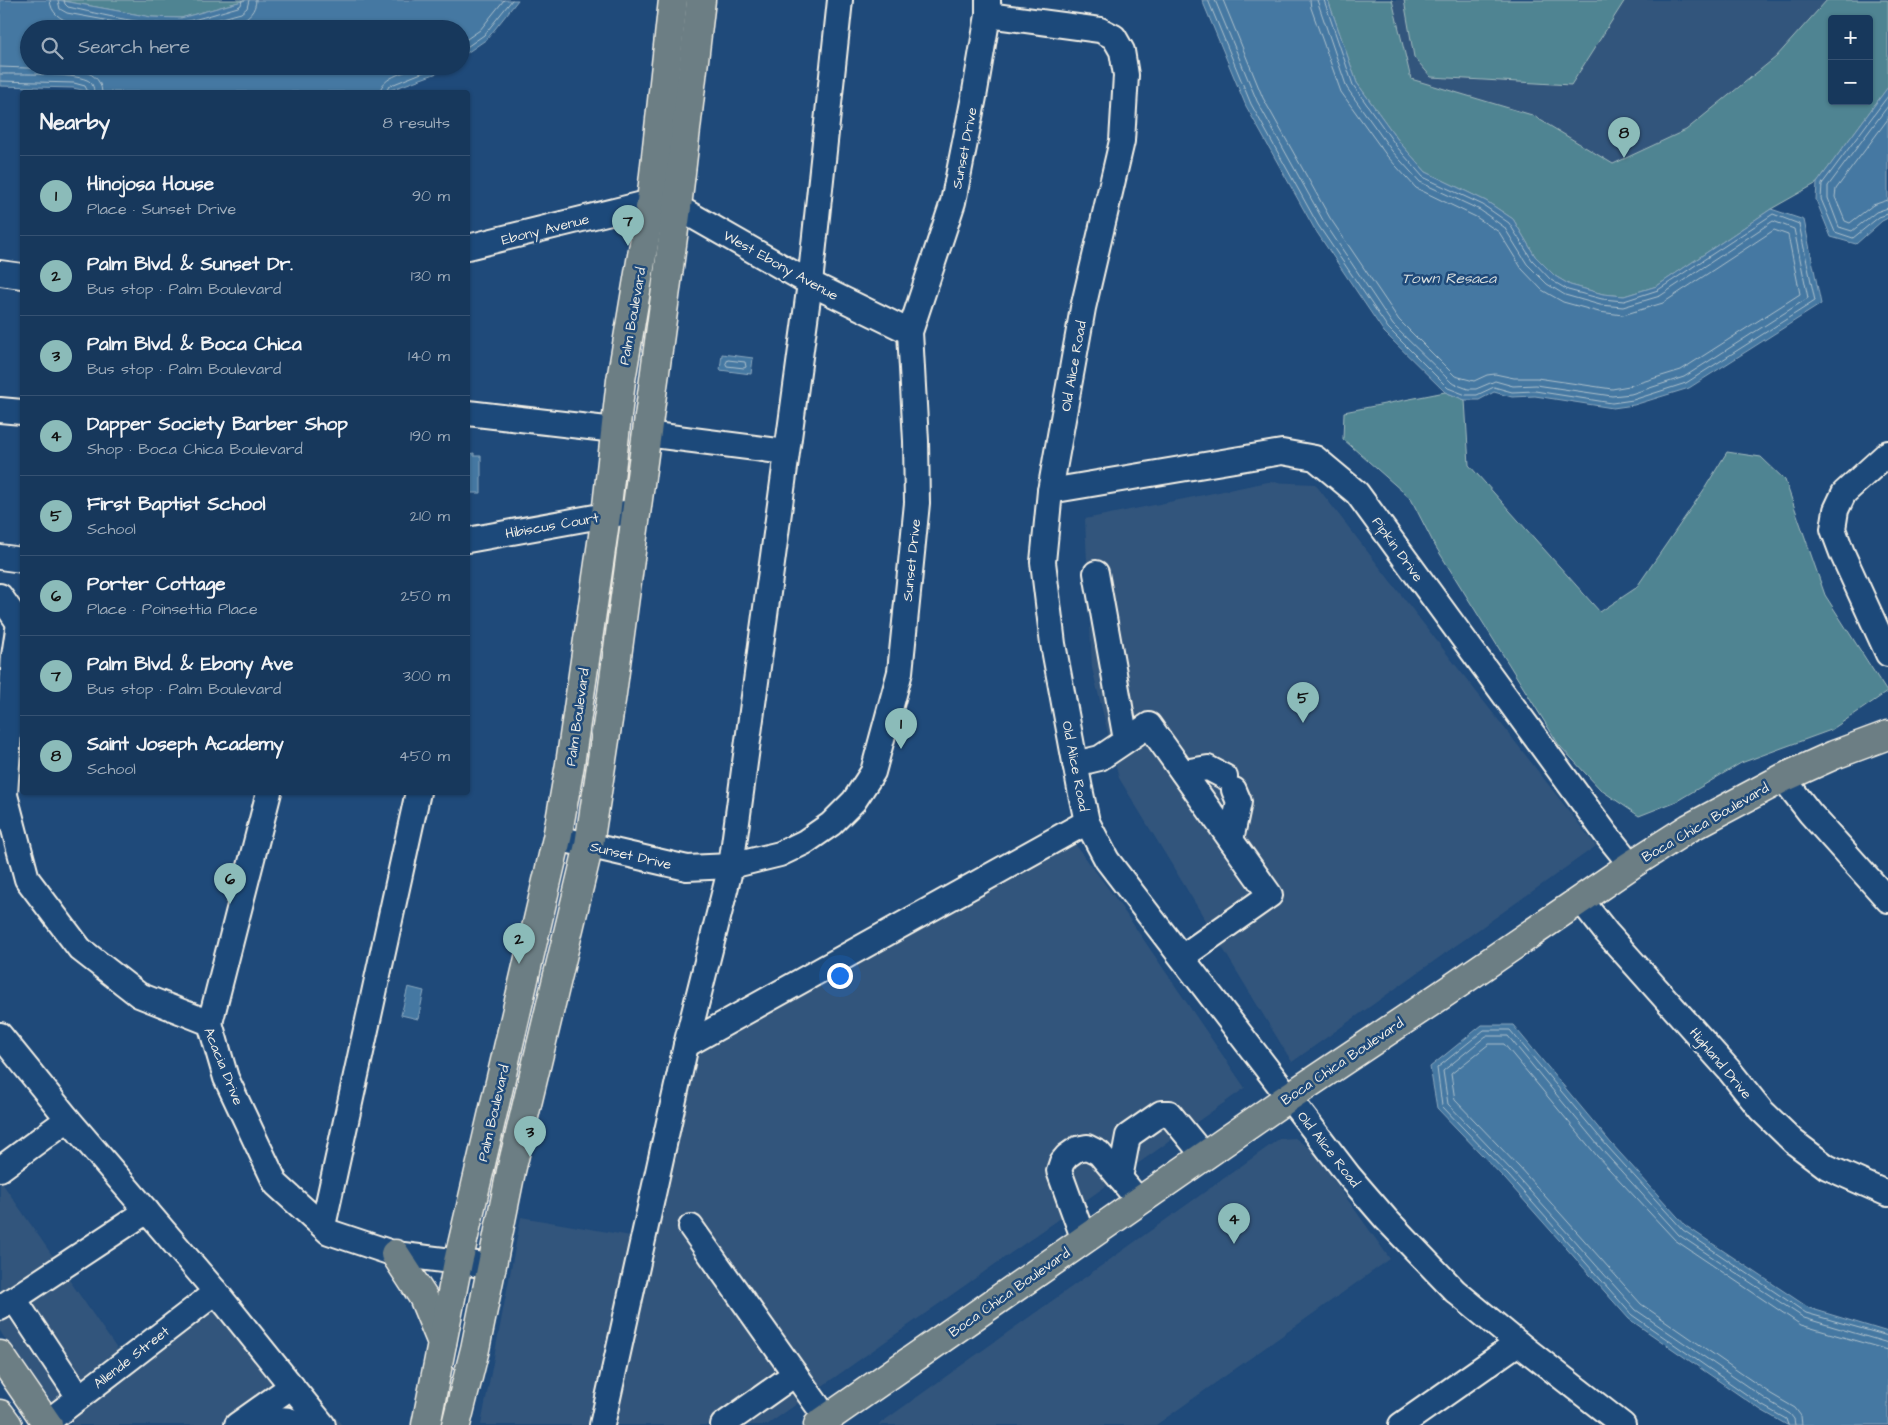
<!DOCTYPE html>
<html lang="en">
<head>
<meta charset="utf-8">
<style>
	:root { --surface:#17385c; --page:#203f62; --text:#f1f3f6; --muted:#9eacbb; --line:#365272; --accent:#8bbbb9 }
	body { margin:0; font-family:"Architects Daughter",sans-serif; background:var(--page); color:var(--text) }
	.controls { position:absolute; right:15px; top:15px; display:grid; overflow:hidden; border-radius:5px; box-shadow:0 1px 4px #0004 }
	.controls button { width:45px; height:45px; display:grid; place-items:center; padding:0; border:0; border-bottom:1px solid var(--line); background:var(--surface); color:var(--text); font:25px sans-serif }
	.you { position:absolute; left:839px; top:975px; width:18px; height:18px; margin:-12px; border:4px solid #fff; border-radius:50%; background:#1a73e8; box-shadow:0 0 0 8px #1a73e833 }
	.badge { display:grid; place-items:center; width:32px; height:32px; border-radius:50%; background:var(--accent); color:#111; font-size:16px; font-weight:700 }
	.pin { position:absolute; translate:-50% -41px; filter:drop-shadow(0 1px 2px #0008) }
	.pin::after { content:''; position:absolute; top:26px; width:18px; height:15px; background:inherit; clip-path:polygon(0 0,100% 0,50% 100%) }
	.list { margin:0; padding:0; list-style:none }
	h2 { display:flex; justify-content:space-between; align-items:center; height:65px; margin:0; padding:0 20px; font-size:21px }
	h2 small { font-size:16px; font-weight:400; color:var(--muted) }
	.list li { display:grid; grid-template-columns:32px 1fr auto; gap:15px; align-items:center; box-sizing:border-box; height:80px; padding:0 20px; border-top:1px solid var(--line) }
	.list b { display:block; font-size:19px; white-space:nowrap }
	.list p { margin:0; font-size:16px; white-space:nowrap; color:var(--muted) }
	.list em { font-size:16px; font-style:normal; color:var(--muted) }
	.icon { flex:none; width:28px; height:28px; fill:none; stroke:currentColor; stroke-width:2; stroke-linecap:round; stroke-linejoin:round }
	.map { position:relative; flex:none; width:1888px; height:1425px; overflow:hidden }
	.search { position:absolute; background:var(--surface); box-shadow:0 1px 4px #0004; left:20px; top:20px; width:450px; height:55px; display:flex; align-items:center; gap:12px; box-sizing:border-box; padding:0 18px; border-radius:28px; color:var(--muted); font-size:19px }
	.panel { position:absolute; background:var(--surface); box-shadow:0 1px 4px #0004; left:20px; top:90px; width:450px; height:705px; border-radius:5px }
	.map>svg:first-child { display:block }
	.built { fill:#32557c; fill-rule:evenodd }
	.green { fill:#4f8492; stroke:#a2babd; fill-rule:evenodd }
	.water { fill:#4578a2; stroke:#8ba8be }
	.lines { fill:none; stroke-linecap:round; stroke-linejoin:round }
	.shore { stroke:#aec1cc; stroke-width:1 }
	.minor-casing { stroke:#f4f1e8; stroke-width:28 }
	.major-casing { stroke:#f4f1e8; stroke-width:31 }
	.highway-casing { stroke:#f4f1e8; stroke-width:31 }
	.minor { stroke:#1f4a7a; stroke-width:24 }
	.major { stroke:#6c7e84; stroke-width:28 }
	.highway { stroke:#6c7e84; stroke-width:28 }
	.labels { text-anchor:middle; stroke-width:5; stroke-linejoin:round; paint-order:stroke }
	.street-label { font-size:14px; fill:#f4f1e8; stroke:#1f4a7a }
	.water-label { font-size:15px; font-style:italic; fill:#dadfde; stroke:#1f4a7a }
</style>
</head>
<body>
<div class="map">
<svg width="1888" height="1425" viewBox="0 0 1888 1425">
	<rect width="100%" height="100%" fill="#1f4a7a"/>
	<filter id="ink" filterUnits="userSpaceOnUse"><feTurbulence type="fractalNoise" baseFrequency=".02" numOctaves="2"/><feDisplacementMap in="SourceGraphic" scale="10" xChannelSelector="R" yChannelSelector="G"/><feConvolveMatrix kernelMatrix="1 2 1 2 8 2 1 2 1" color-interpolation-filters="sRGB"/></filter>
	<g filter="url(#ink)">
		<g class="built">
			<path d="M1328,0H1888V87L1817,183L1624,296ZM1832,19H1869V101H1832Z"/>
			<path d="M1268,482L1315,484L1596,846L1292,1062L1119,778L1092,668L1085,519Z"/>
			<path d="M1075,844L1111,892L1245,1088L767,1425H481L521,1217L654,1240L693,1054Z"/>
			<path d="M1295,1138L1313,1151L1390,1259L1156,1425H878L1279,1139Z"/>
			<path d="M0,1180L117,1349L222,1282L342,1425H72L29,1375L0,1331Z"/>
		</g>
		<g class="green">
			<path d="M58,0H246L181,18L151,17Z"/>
			<path d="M1328,0H1392L1411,79L1532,115L1613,164L1686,130L1776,57L1827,0H1888V87L1817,183L1771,209L1657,286L1624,296L1603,294L1570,285L1555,276L1535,256L1513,219L1486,201L1426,172L1401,144L1357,83ZM1832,19H1869V101H1832Z"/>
			<path d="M1404,0H1625L1571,85L1431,77L1414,57Z"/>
			<path d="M1445,392L1465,400L1469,465L1600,612L1636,588L1703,491L1727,452L1761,457L1785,480L1825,595L1887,692L1831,730L1741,763L1677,801L1639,816L1601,790L1559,745L1434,544L1411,499L1343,439L1344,412Z"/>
		</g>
		<g class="water">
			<path d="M0,0H58L151,17L181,18L246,0H518L487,39L461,57V29H29V66H448L440,72L385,92H91L73,88L0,86Z"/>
			<path d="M1202,0H1328L1357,83L1401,144L1426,172L1486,201L1513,219L1535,256L1555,276L1570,285L1603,294L1624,296L1657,286L1771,209L1804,220L1821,304L1689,388L1634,405L1613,408L1535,396L1512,397L1494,392L1479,400H1465L1445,392L1384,332L1314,228L1246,106Z"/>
			<path d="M1888,87V218L1882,221L1856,244L1831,237L1816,200L1817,183Z"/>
			<path d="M722,354L753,358L751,374L720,370Z"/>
			<path d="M474,453V456H481V493H468V454Z"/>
			<path d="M408,987L424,991L418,1019L401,1015Z"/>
			<path d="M1482,1025H1513L1611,1143L1686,1226L1809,1308L1888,1332V1425H1787L1761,1410L1629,1319L1505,1179L1437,1108L1430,1067Z"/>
		</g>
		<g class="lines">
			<g class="shore">
				<path d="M50,0C51,26 88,25 107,29"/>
				<path d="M58,0L60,9L67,13L148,28L165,29"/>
				<path d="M64,0L65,4L68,7C100,14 151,28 182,22C201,19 220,12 238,7L241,5L242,0"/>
				<path d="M1208,0L1251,104L1318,225L1388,328L1448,388L1466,395H1477L1494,387L1512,392L1535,391L1612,403L1633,400L1686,383L1815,301L1799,224L1773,214L1658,290L1624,301L1602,299L1568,290L1551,280L1532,260L1509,223L1483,205L1423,177L1397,147L1353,85L1324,0"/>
				<path d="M1215,0L1257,101L1324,222L1393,325L1452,383L1468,389H1476L1495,381L1513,386L1536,385L1612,396L1631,394L1684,377L1808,298L1794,229L1773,221L1660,296L1623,307L1600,305L1565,295L1547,284L1527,264L1504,227L1480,210L1420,182L1392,151L1347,88L1317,0"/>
				<path d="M1223,0L1263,98L1330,218L1399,320L1455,376L1474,381L1487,375L1495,374L1514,378H1537L1612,389L1629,386L1681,370L1800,294L1788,235L1774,230L1663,303L1623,315L1599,312L1563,302L1542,290L1522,269L1499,232L1476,217L1416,188L1387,156L1341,92L1311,8L1310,0"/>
				<path d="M182,29L241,13L247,8L249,0"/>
				<path d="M211,29C229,24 255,23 256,0"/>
				<path d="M461,43L480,30L504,0"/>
				<path d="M461,51L484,35L512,0"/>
				<path d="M0,67L79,70C91,73 101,78 102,92"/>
				<path d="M0,74C19,74 72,73 87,80C92,82 94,87 94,92"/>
				<path d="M0,81L74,83L85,86L88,92"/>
				<path d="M380,92C381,76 410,71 423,66"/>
				<path d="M386,92L389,86L439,66"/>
				<path d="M1888,96L1822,184L1821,199L1835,232L1853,238L1879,217L1888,214"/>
				<path d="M1888,106L1828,186V198L1839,227L1852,231L1876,212L1888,208"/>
				<path d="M1888,119L1836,189L1835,197L1845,221L1850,223L1873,205L1888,200"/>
				<path d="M728,360L745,362L746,367L744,368L727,366L726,364Z"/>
				<path d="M1788,1425L1786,1419L1763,1406L1632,1315L1509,1176L1442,1106L1437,1068L1484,1030H1510L1607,1146L1683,1230L1806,1313L1888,1336"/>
				<path d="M1795,1425L1794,1419L1790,1414L1767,1400L1636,1310L1513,1172L1448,1104L1443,1071L1486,1036H1508L1603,1151L1679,1235L1804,1318L1888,1343"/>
				<path d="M1802,1425L1801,1416L1795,1408L1771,1394L1641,1304L1519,1167L1455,1100L1451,1074L1489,1044H1504L1597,1156L1675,1240L1801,1325L1888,1350"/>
			</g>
			<g class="minor-casing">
				<g id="minor">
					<path d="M988,15L1100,30L1114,37L1122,51L1126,75L1122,141L1083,308L1050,491L1043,562L1053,644L1080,789L1087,822L1107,860L1349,1176L1386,1219L1455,1291L1518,1343L1623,1425"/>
					<path d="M468,247L651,202L677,207L810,283L910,332"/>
					<path d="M0,273L22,276"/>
					<path d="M0,410L22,412"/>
					<path d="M468,413L615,430"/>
					<path d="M646,434L786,452"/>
					<path d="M1888,453L1844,493L1836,510L1833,529L1842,553L1888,654"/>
					<path d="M1050,491L1282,452L1315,458L1357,493L1606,834L1631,865"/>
					<path d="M468,540L606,515L636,512"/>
					<path d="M0,557L22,560"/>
					<path d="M1096,573L1126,740"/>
					<path d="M0,596L19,623"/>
					<path d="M22,618L19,623L14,656L5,795L27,879L80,949L139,995L210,1023L226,1078L276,1184L329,1232L395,1254L492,1266"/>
					<path d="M1075,764L1100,758L1149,725L1270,895L1182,957"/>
					<path d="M1183,772L1208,768L1225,777"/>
					<path d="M1783,778L1810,813L1888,900"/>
					<path d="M557,838L687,868L731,866L780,854L805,842L831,824L854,801L873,772L900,672L917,503L916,441L910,332L953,202L974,97L988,15V0"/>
					<path d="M1231,840L1239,802L1234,790"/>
					<path d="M1580,899L1606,932L1729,1070L1761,1110L1794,1142L1827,1167L1888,1194"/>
					<path d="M210,1023L269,792"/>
					<path d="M0,1035L68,1119L216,1292L323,1425"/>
					<path d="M686,1045L1087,822"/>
					<path d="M0,1169L68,1119"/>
					<path d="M1120,1178L1128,1136L1161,1113H1169L1204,1156"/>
					<path d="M323,1226L418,792"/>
					<path d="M691,1227L827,1419"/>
					<path d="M1084,1240L1059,1171L1062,1162L1067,1156L1077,1149L1087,1147L1099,1153L1139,1201"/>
					<path d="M14,1299L79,1397"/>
					<path d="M0,1308L147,1211"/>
					<path d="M46,1423L216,1292"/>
					<path d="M237,1425L292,1386"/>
					<path d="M265,1425C274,1418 289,1417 298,1425"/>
					<path d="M602,1425L686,1045L731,866L810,283L840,0"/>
					<path d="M723,1425L795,1374"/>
					<path d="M1401,1425L1518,1343"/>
				</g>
			</g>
			<g class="major-casing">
				<g id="major">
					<path d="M395,1254L423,1297L442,1343"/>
					<path d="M0,1355L48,1425"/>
					<path d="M426,1425L458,1262L557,838L570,764L606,515L621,380L651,202L673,0"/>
					<path d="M456,1425L475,1349L511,1171L589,845L612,694L677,207L701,0"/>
					<path d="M818,1425L1289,1097L1449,990L1631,865L1689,828L1783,778L1834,755L1888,735"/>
				</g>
			</g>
			<g class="highway-casing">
				<path id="highway" d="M0,1414L8,1425"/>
			</g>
			<use href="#minor" class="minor"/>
			<use href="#major" class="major"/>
			<use href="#highway" class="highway"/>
		</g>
	</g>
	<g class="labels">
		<g class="street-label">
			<text transform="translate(964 148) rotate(-79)" y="5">Sunset Drive</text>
			<text transform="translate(545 229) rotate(-14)" y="5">Ebony Avenue</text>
			<text transform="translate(781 265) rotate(29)" y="5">West Ebony Avenue</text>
			<text transform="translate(632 316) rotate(-80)" y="5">Palm Boulevard</text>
			<text transform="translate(1073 366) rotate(-80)" y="5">Old Alice Road</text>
			<text transform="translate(552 525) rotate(-10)" y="5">Hibiscus Court</text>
			<text transform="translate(1398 549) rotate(54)" y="5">Pipkin Drive</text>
			<text transform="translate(911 560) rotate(-84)" y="5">Sunset Drive</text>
			<text transform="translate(577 717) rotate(-82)" y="5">Palm Boulevard</text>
			<text transform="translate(1076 766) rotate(79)" y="5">Old Alice Road</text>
			<text transform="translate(1705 822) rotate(-30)" y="5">Boca Chica Boulevard</text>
			<text transform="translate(631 855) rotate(13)" y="5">Sunset Drive</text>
			<text transform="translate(1342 1061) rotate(-34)" y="5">Boca Chica Boulevard</text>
			<text transform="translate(1721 1063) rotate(50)" y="5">Highland Drive</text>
			<text transform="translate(224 1066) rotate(68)" y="5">Acacia Drive</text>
			<text transform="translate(493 1113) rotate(-77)" y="5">Palm Boulevard</text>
			<text transform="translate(1329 1149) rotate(52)" y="5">Old Alice Road</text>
			<text transform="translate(1009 1292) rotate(-35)" y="5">Boca Chica Boulevard</text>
			<text transform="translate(131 1357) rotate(-38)" y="5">Allende Street</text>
		</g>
		<g class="water-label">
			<text x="1449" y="283">Town Resaca</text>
		</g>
	</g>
</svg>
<div class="controls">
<button>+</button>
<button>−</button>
</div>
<div class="you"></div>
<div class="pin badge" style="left:901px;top:749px">1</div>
<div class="pin badge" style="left:519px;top:964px">2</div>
<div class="pin badge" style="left:530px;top:1157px">3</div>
<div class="pin badge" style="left:1234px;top:1244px">4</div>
<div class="pin badge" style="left:1303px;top:723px">5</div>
<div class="pin badge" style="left:230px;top:904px">6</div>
<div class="pin badge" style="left:628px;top:246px">7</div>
<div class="pin badge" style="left:1624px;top:158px">8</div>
<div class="search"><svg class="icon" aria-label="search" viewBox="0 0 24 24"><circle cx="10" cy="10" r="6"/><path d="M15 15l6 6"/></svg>Search here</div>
<section class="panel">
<h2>Nearby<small>8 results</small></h2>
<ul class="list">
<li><span class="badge">1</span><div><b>Hinojosa House</b><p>Place · Sunset Drive</p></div><em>90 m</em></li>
<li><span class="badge">2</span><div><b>Palm Blvd. &amp; Sunset Dr.</b><p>Bus stop · Palm Boulevard</p></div><em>130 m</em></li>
<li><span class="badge">3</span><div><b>Palm Blvd. &amp; Boca Chica</b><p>Bus stop · Palm Boulevard</p></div><em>140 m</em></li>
<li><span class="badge">4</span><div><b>Dapper Society Barber Shop</b><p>Shop · Boca Chica Boulevard</p></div><em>190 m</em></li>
<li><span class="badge">5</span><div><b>First Baptist School</b><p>School</p></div><em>210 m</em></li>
<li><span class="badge">6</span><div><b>Porter Cottage</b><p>Place · Poinsettia Place</p></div><em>250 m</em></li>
<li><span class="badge">7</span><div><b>Palm Blvd. &amp; Ebony Ave</b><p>Bus stop · Palm Boulevard</p></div><em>300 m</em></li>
<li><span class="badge">8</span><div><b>Saint Joseph Academy</b><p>School</p></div><em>450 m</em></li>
</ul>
</section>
</div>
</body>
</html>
